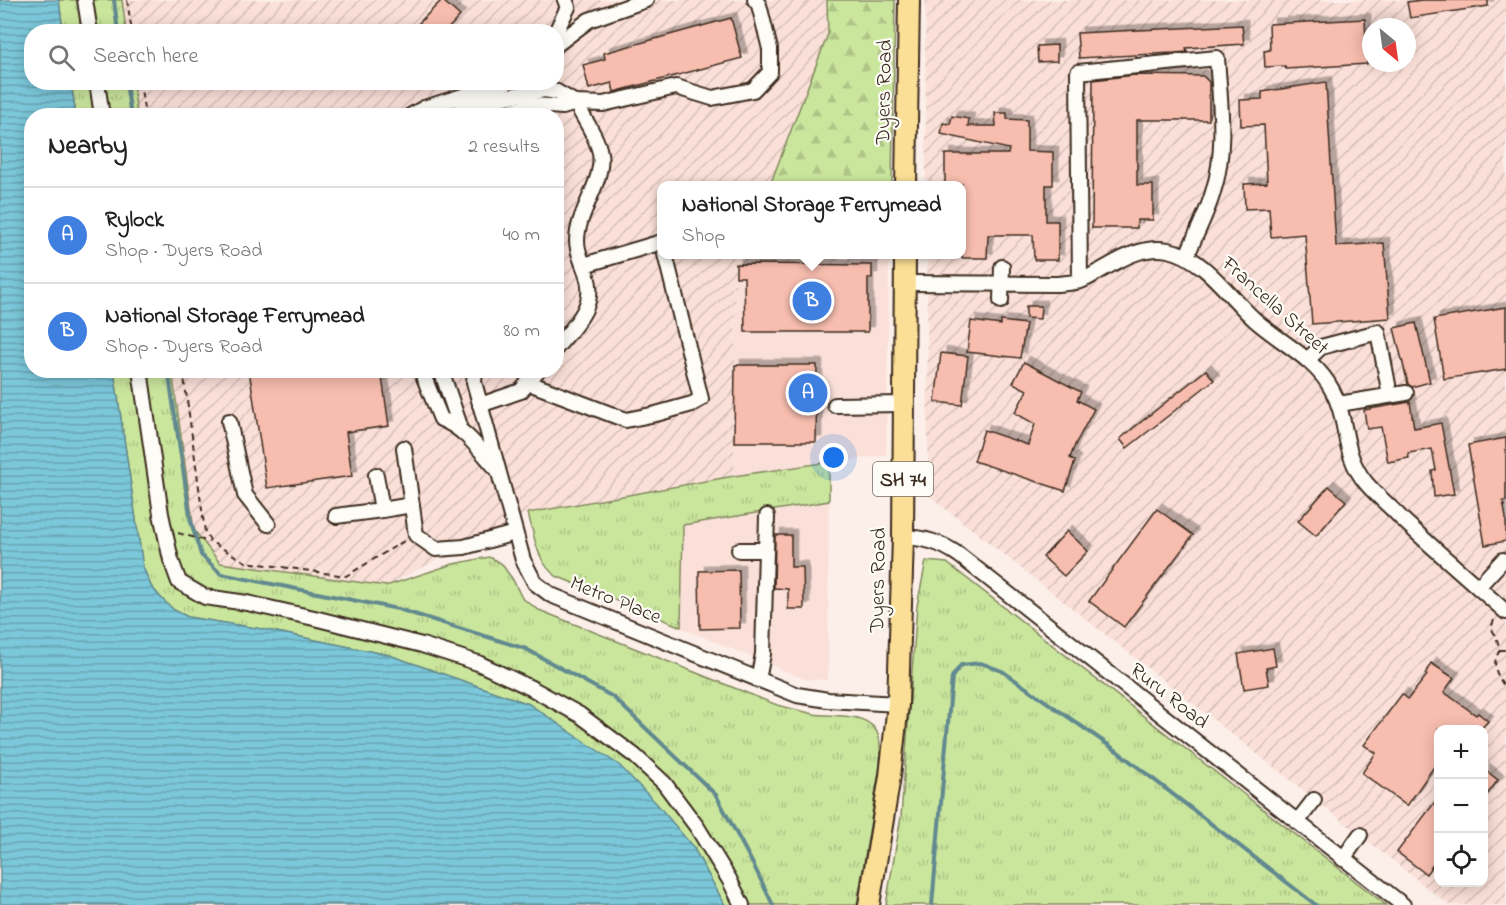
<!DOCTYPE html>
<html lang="en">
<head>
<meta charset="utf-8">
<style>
	:root { --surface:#fff; --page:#f6f6f6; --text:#222; --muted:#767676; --line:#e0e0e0; --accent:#0f766e }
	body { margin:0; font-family:"Indie Flower",sans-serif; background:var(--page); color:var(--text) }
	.controls { position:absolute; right:18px; bottom:18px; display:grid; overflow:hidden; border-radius:12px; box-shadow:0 3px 15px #0003 }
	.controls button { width:54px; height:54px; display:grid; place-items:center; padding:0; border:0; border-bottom:2px solid var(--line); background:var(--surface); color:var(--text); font:30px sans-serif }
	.compass { position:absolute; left:1362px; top:18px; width:54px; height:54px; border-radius:50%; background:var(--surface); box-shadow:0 3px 15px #0003; rotate:151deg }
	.you { position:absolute; left:834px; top:458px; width:21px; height:21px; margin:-15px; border:4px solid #fff; border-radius:50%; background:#1a73e8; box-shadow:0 0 0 9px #1a73e833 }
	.badge { display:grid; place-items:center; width:39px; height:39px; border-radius:50%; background:var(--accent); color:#fff; font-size:20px; font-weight:700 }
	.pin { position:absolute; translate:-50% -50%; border:3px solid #fff; box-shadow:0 2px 6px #0006 }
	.popup { position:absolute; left:657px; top:181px; width:309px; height:78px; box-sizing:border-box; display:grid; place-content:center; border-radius:12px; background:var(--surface); filter:drop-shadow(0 2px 4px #0005); font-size:20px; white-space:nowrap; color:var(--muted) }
	.popup b { font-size:22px; color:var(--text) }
	.popup::after { content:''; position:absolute; left:50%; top:100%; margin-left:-12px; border:12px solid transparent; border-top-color:var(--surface) }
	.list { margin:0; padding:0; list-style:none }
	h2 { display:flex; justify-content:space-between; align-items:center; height:78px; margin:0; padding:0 24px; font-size:26px }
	h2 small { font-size:20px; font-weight:400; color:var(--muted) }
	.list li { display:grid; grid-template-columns:39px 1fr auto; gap:18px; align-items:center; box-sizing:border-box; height:96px; padding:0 24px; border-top:2px solid var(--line) }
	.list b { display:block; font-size:22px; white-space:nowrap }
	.list p { margin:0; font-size:20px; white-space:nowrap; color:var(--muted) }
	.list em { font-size:20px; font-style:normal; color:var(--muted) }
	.icon { flex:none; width:33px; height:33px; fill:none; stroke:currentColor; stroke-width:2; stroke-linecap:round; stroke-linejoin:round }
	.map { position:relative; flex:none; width:1506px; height:905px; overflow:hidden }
	.search { position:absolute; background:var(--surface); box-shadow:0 3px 15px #0003; left:24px; top:24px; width:540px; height:66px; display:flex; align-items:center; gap:15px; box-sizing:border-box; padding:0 21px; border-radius:24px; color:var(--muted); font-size:22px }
	.panel { position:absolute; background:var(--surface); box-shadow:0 3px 15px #0003; left:24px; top:108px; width:540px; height:270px; border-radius:24px }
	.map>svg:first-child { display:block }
	.built { fill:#fae0d8 }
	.industrial { fill:url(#industrial-furrows); fill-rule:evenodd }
	.grass { fill:url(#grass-tufts); stroke:#82885e; stroke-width:1.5 }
	.forest { fill:url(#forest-firs); stroke:#82885e; stroke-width:1.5 }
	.water { fill:url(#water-rules); stroke:#62898f; stroke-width:1.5 }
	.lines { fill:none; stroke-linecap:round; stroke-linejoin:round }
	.stream { stroke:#62898f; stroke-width:4 }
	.building { fill:#f7bdaf; stroke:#3b2a1e; stroke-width:1.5; filter:url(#shadow) }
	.minor-casing { stroke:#3b2a1e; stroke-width:18 }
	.highway-casing { stroke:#3b2a1e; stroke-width:24 }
	.path { stroke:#3b2a1e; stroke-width:2; stroke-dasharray:6 4.5; stroke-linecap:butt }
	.minor { stroke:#fdfcf7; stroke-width:14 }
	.highway { stroke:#fbdf96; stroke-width:20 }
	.labels { text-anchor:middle; stroke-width:4.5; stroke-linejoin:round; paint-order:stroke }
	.shield { fill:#fdfcf7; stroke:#75695f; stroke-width:1.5 }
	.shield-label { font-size:20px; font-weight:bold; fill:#3b2a1e }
	.street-label { font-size:21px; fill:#3b2a1e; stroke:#fdfcf7 }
</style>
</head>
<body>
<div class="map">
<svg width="1506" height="905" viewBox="0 0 1506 905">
	<defs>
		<pattern id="industrial-furrows" width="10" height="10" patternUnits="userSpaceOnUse" patternTransform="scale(1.5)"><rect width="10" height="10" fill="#fae0d8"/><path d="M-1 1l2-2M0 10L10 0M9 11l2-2" fill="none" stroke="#d7c0b9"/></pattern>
		<pattern id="grass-tufts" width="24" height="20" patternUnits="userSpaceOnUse" patternTransform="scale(1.5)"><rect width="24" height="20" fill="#cae69d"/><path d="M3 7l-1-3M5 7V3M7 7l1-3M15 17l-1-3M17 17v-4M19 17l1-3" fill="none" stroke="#aec587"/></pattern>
		<pattern id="forest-firs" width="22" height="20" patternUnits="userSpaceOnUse" patternTransform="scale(1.5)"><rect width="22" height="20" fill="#cae69d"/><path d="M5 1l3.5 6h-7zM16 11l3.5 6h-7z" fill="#aec587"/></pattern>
		<pattern id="water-rules" width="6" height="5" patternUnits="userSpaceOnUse" patternTransform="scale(1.5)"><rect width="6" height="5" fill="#7cc8db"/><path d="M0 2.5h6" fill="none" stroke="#67a3b1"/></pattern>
		<filter id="shadow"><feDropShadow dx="5.5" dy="-5.5" stdDeviation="0" flood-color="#0004"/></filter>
	</defs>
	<rect width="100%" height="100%" fill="#fcefe9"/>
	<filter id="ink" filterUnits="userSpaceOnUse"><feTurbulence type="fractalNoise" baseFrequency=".0167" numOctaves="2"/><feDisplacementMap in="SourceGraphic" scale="12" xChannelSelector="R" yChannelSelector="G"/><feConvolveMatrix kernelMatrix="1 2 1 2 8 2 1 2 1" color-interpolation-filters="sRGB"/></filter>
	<g filter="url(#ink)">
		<path class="built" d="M736,264H889L886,455L829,463L828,680L804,679L556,576L549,571L543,562L528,513L734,476Z"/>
		<g class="industrial">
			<path d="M122,0H891L890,185L662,186V254H889V264H736L734,476L528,513L386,586L220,563L194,530L172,371L556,370V116L137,115L133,83L556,82V32L126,31Z"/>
			<path d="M925,0H1506V905H1449L928,495L927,255L962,254V186L926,185ZM1371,27H1407V63H1371ZM1438,730H1484V882H1438Z"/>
		</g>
		<g class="grass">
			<path d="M59,0H122L126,31H63Z"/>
			<path d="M71,83H133L137,115H76Z"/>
			<path d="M114,371H172L194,530L220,563L386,586L453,564L489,557L501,563L513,580L522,598L539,610L777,705C789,708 801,711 814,714C832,717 863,712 875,729C882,738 880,753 880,765L857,905H725L693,847L529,704L389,655L262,629L188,617L174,610L162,599L151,586L143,567Z"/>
			<path d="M829,462V501L683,525L681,627L556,576C537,563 534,535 528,513L734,476Z"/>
			<path d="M926,561L947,563L1386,905H886L901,817L917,606Z"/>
		</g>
		<path class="forest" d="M827,0H895L892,185H770L828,34Z"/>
		<path class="water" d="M0,0H59L63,31L32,32V82L71,83L76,115L32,116V370L114,371L143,567L151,586L162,599L174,610L188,617L262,629L389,655L529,704L619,765L657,804L693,847L725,905H0Z"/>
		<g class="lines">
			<g class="stream">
				<path d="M114,0L118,32"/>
				<path d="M126,82L131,116"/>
				<path d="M168,370L191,522L201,555L221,574L398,609L526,649L613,697L716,795L755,868L773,905"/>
				<path d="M932,905L952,677L961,665L981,663L1002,671L1117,751L1316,905"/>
			</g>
		</g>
		<g class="building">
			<path d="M442,0L460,16L445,32L438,27L434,32H410Z"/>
			<path d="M1422,0H1488V6L1410,18L1407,2Z"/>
			<path d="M731,18L742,58L614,92L612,83L589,89L583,65L605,59L604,53Z"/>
			<path d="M1365,19L1367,64L1286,69L1285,66L1265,67L1264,51L1270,50L1269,24Z"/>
			<path d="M1242,25L1244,44L1186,48L1187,52L1174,53L1079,58L1077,33Z"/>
			<path d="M1057,45V61L1038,62L1037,46Z"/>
			<path d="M1135,75L1203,76L1209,82V120H1137V185H1153V220H1137V228H1092L1093,80Z"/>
			<path d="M1326,82L1336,246L1384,243L1390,318L1312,324L1305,234L1271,237L1269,208L1245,209L1244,184L1267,183L1264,125L1241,126L1240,100L1262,99V92Z"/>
			<path d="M995,113H1007V119L1027,120V151L1053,152V185H1046V221H1058V260H1034L1033,235H988L987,258H962V184H945V154H1008L1009,149L941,134L943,123L950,124L952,116L969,119L968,126H996Z"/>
			<path d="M736,264L872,265V278H868V332H745L744,277H736Z"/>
			<path d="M1026,306H1041L1040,319L1026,318Z"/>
			<path d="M1506,307V369L1444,379L1434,319Z"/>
			<path d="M971,321L1001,325V321L1026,324L1020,358L967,352Z"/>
			<path d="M1416,323L1430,382L1412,387L1408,384L1394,328Z"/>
			<path d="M941,353L968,356L962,405L935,402Z"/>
			<path d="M1024,362L1081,392L1077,400L1094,409L1075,445L1070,458L1075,461L1065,491L974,461L984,430L1028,445L1035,424L1015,413L1027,390L1013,383Z"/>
			<path d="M735,365H817L816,442H734Z"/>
			<path d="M249,370H381L389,426L346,432L352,476L267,488Z"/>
			<path d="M1206,370L1214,380L1127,448L1120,439L1126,434Z"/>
			<path d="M1410,402L1414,428L1441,423L1454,494L1434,497L1432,471L1436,470L1432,449L1408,453L1409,458L1388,462L1381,427L1367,429L1364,410Z"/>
			<path d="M1506,438V501H1503L1506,518V541L1485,545L1468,445Z"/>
			<path d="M1329,486L1346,501L1316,536L1298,521Z"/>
			<path d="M1157,509L1193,535L1124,627L1089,601Z"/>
			<path d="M1067,531L1088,551L1064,576L1043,557Z"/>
			<path d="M775,535H791V567H803L804,609H788V589L774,588Z"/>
			<path d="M739,570L740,628L700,629L699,571Z"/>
			<path d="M1273,648L1276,666L1266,668L1269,685L1244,689L1238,654Z"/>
			<path d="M1431,663L1454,678L1444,692L1476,715L1478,713L1488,721L1481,729H1438V761L1407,806L1362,773L1376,753L1364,745L1402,694L1408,699L1427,675L1425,674Z"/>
			<path d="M1484,769L1498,780L1484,799Z"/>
			<path d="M1438,798V858L1426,874L1397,852Z"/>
		</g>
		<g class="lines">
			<g class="minor-casing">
				<g id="minor">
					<path d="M85,0L90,32"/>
					<path d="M556,32L568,7L565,0"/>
					<path d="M556,45L589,20L646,0"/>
					<path d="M97,82L102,116"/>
					<path d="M410,116L424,108L508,82"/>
					<path d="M453,116L461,110L505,97L544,90L557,92L576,103L603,104L676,87L712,98L753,90L770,72V49L759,5L755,0"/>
					<path d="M491,116L533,105L563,107L576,103"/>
					<path d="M584,265L662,242"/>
					<path d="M1080,281L1078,72L1217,58C1220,102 1227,149 1213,192C1207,214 1195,235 1187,256"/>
					<path d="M905,283L1057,284C1064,283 1073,283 1080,281C1085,280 1091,276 1096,273C1118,261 1141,245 1168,250C1203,256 1230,298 1255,320C1281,343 1316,359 1332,390C1349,420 1341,453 1366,483C1376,495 1390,506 1401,518C1435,550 1471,581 1506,612"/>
					<path d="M1001,301L1002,267"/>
					<path d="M556,348C574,326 597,306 587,276C584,265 577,253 577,241C577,211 605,181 600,153C597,136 583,118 576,103"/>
					<path d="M1307,360L1321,347L1378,332L1390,395"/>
					<path d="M140,370L161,514L171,560L179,582L205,597L247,603L314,618L422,645L478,663L531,688L580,715L635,756L664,783L697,827L729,879L742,905"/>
					<path d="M426,370L423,375L441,419C464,428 480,450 496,468"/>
					<path d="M441,370L459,423"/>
					<path d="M475,370L474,382L523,560L535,583L551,595L797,695L828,700L898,704"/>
					<path d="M529,383L626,420L656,414L692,404L701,399L665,254"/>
					<path d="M1339,404L1406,393"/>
					<path d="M480,405L521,391L538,370"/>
					<path d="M835,405L903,404"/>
					<path d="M229,421L245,495L268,524"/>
					<path d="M404,448L416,535L436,549L464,547L515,533"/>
					<path d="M382,510L412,505"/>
					<path d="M336,516L382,510L376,475"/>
					<path d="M903,537C925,538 940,542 959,555L1403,905"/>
					<path d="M739,550H766"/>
					<path d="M1478,587L1503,560"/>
					<path d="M758,680L763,654L767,516"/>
					<path d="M1297,822L1314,800"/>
					<path d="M1343,859L1360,835"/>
				</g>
			</g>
			<g class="highway-casing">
				<g id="highway">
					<path d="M906,186L909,0"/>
					<path d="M869,905L890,776L898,704L903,537L905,254"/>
				</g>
			</g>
			<g class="path">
				<path d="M127,0L132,32"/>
				<path d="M140,82L145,116"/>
				<path d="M183,370L205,532L211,542L246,562L346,576L404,541"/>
				<path d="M178,533L210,542"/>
				<path d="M1494,620L1491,628L1496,636L1500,650H1506"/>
				<path d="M1500,650C1490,665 1497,675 1506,689"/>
			</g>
			<use href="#minor" class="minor"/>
			<use href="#highway" class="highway"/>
		</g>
	</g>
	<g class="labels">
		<rect class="shield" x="873" y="462" width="60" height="34" rx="4.5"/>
		<g class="shield-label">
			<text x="903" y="486">SH 74</text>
		</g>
		<g class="street-label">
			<text transform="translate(883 92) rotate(-89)" y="7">Dyers Road</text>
			<text transform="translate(1276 305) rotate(42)" y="7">Francella Street</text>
			<text transform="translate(877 580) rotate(-89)" y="7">Dyers Road</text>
			<text transform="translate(616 599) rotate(22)" y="7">Metro Place</text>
			<text transform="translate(1170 695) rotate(38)" y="7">Ruru Road</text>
		</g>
	</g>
</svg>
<div class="controls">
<button>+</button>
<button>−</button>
<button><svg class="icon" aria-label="locate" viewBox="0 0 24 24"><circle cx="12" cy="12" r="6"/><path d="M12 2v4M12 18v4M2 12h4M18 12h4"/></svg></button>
</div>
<svg class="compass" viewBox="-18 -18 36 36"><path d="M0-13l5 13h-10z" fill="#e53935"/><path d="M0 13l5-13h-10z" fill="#767676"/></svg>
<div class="you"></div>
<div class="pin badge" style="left:808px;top:393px;background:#3f7fe0">A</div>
<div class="pin badge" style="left:812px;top:301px;background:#3f7fe0">B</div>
<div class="popup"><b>National Storage Ferrymead</b>Shop</div>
<div class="search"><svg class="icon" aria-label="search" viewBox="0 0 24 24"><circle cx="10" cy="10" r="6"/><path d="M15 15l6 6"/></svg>Search here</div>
<section class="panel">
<h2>Nearby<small>2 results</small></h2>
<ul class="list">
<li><span class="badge" style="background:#3f7fe0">A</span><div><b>Rylock</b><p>Shop · Dyers Road</p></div><em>40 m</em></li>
<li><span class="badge" style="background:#3f7fe0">B</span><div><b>National Storage Ferrymead</b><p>Shop · Dyers Road</p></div><em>80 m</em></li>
</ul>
</section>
</div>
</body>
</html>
